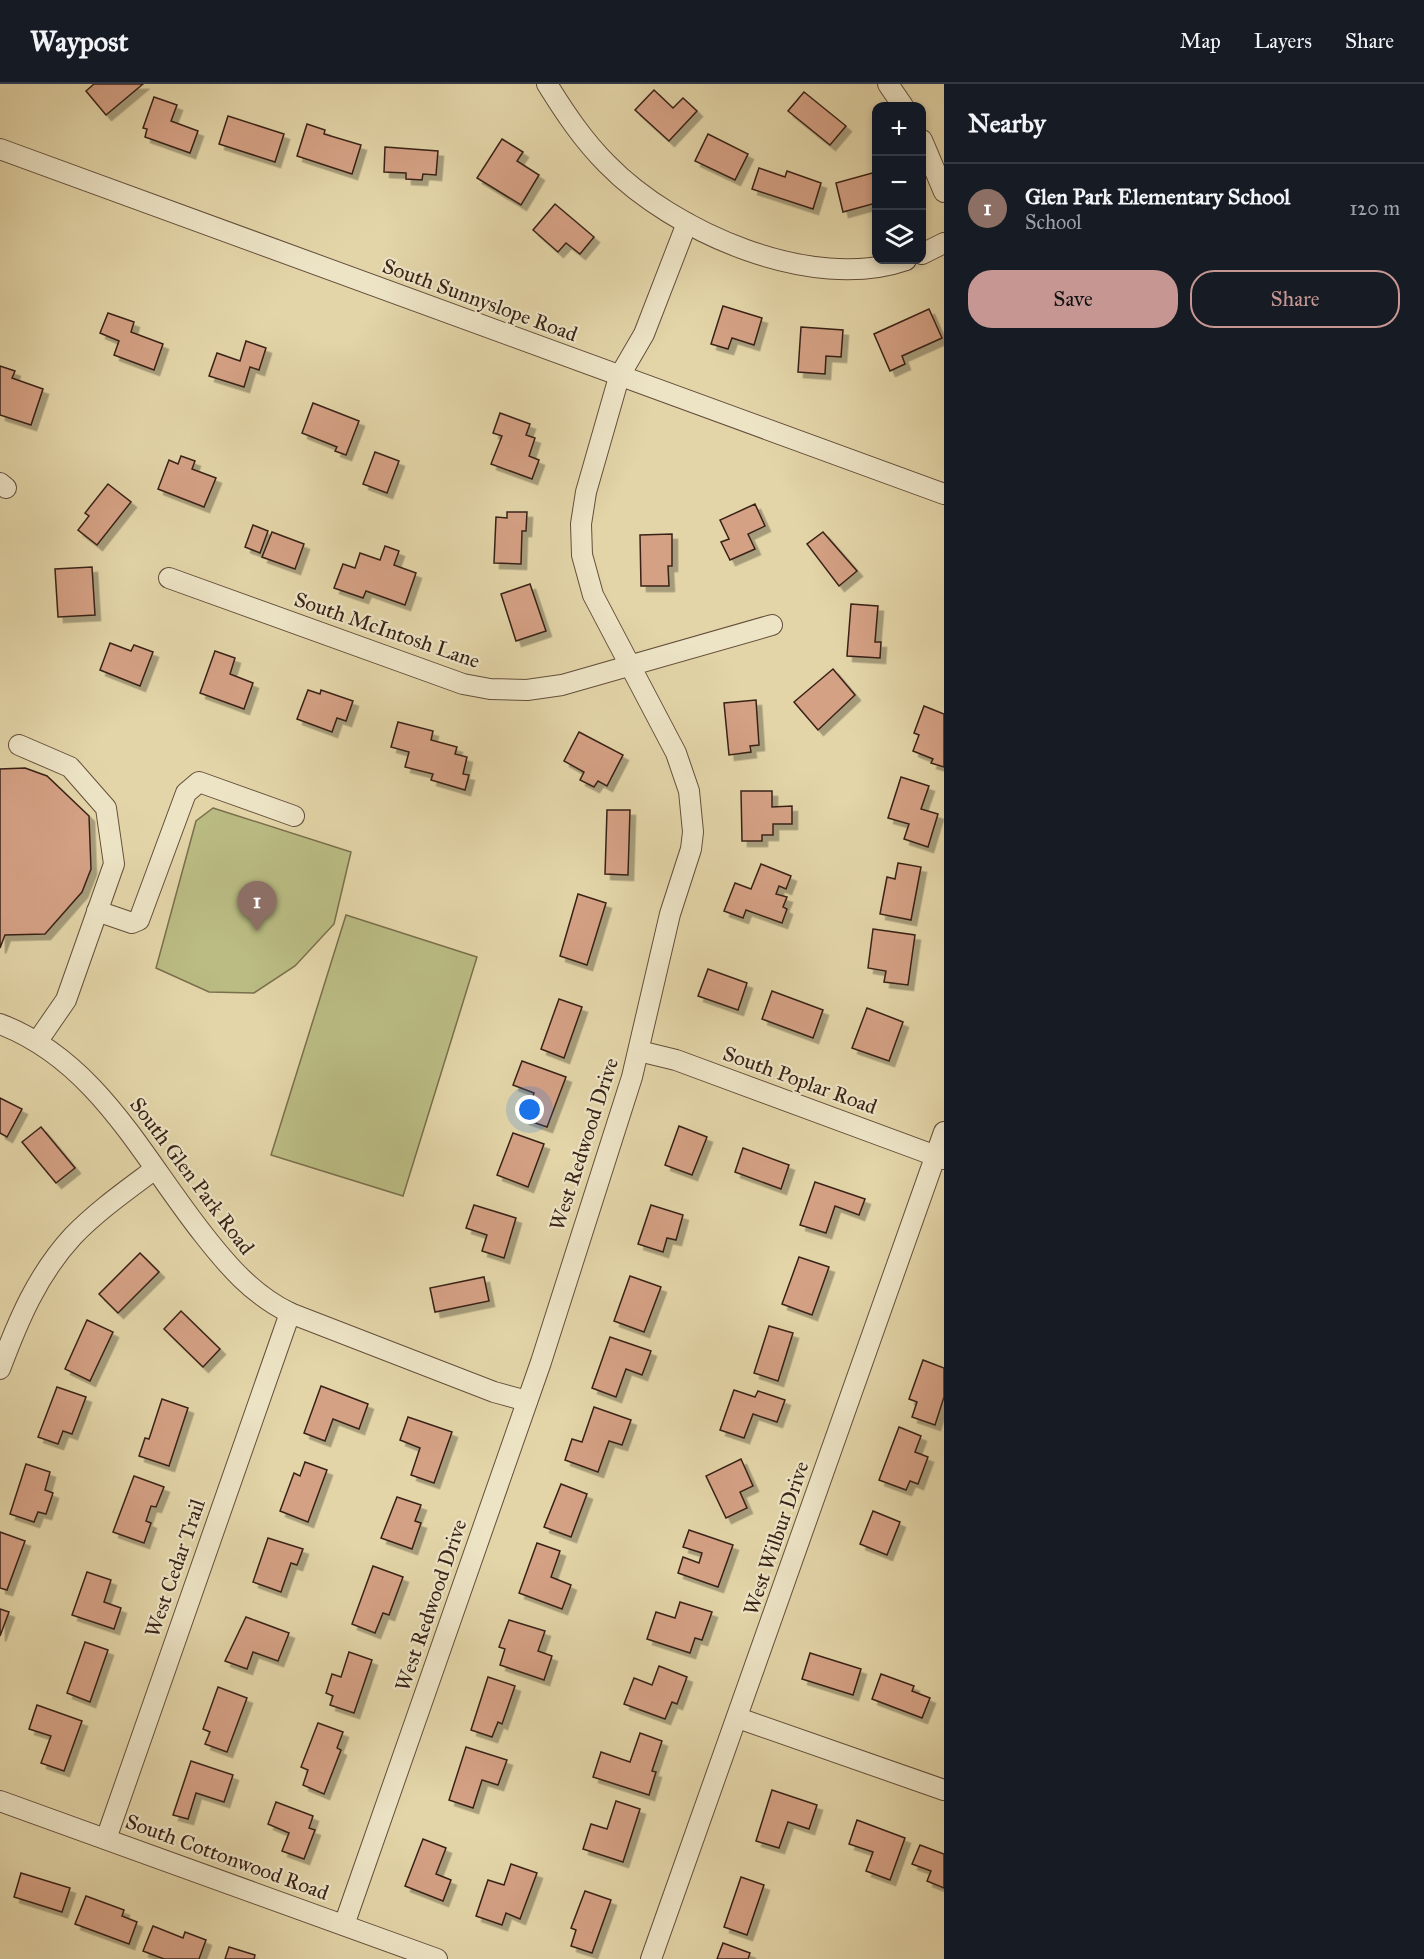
<!DOCTYPE html>
<html lang="en">
<head>
<meta charset="utf-8">
<style>
	:root { --surface:#171b24; --page:#20242c; --text:#f1f3f6; --muted:#9ea1a6; --line:#363941; --accent:#c59692 }
	body { margin:0; font-family:"IM FELL Great Primer",serif; background:var(--page); color:var(--text) }
	.controls { position:absolute; right:18px; top:18px; display:grid; overflow:hidden; border-radius:12px; box-shadow:0 3px 9px #0003 }
	.controls button { width:54px; height:54px; display:grid; place-items:center; padding:0; border:0; border-bottom:2px solid var(--line); background:var(--surface); color:var(--text); font:30px sans-serif }
	.you { position:absolute; left:530px; top:1026px; width:21px; height:21px; margin:-15px; border:4px solid #fff; border-radius:50%; background:#1a73e8; box-shadow:0 0 0 9px #1a73e833 }
	.badge { display:grid; place-items:center; width:39px; height:39px; border-radius:50%; background:var(--accent); color:#fff; font-size:20px; font-weight:700 }
	.pin { position:absolute; translate:-50% -50px; filter:drop-shadow(0 2px 3px #0008) }
	.pin::after { content:''; position:absolute; top:32px; width:21px; height:18px; background:inherit; clip-path:polygon(0 0,100% 0,50% 100%) }
	.list { margin:0; padding:0; list-style:none }
	h2 { display:flex; justify-content:space-between; align-items:center; height:78px; margin:0; padding:0 24px; font-size:26px }
	h2 small { font-size:20px; font-weight:400; color:var(--muted) }
	.list li { display:grid; grid-template-columns:39px 1fr auto; gap:18px; align-items:center; box-sizing:border-box; height:90px; padding:0 24px; border-top:2px solid var(--line) }
	.list b { display:block; font-size:22px; white-space:nowrap }
	.list p { margin:0; font-size:20px; white-space:nowrap; color:var(--muted) }
	.list em { font-size:20px; font-style:normal; color:var(--muted) }
	.actions { display:flex; gap:12px; padding:18px 24px }
	.actions a { flex:1; padding:14px 0; border:2px solid var(--accent); border-radius:24px; text-align:center; font-size:21px; color:var(--accent) }
	.actions .main { background:var(--accent); color:#111 }
	.icon { flex:none; width:33px; height:33px; fill:none; stroke:currentColor; stroke-width:2; stroke-linecap:round; stroke-linejoin:round }
	.map { position:relative; flex:none; width:944px; height:1875px; overflow:hidden }
	header { display:flex; align-items:center; gap:36px; box-sizing:border-box; height:84px; padding:0 30px; background:var(--surface); border-bottom:2px solid var(--line) }
	header strong { font-size:28px }
	nav { display:flex; gap:33px; margin-inline-start:auto; font-size:21px }
	main { display:flex }
	aside { flex:1; background:var(--surface) }
	.map>svg:first-child { display:block }
	.green { fill:#babc83; stroke:#7a6f4d; stroke-width:1.5 }
	.building { fill:#d5a185; stroke:#392217; stroke-width:1.5; filter:url(#shadow) }
	.lines { fill:none; stroke-linecap:round; stroke-linejoin:round }
	.minor-casing { stroke:#644f3b; stroke-width:22 }
	.minor { stroke:#ede4c6; stroke-width:20 }
	.labels { text-anchor:middle; stroke-width:4.5; stroke-linejoin:round; paint-order:stroke }
	.street-label { font-size:21px; fill:#392217; stroke:#ede4c6 }
</style>
</head>
<body>
<header>
<strong>Waypost</strong>
<nav><a>Map</a><a>Layers</a><a>Share</a></nav>
</header>
<main>
<div class="map">
<svg width="944" height="1875" viewBox="0 0 944 1875">
	<defs>
		<filter id="shadow"><feDropShadow dx="5.5" dy="5.5" stdDeviation="0" flood-color="#0004"/></filter>
	</defs>
	<rect width="100%" height="100%" fill="#e3d5a8"/>
	<filter id="stains"><feTurbulence type="fractalNoise" baseFrequency=".00333" numOctaves="4"/><feColorMatrix values="0 0 0 0 .2 0 0 0 0 .09 0 0 0 0 .02 0 0 0 .5 -.17"/></filter>
	<radialGradient id="worn" r=".72"><stop offset=".6" stop-color="#630" stop-opacity="0"/><stop offset="1" stop-color="#630" stop-opacity=".3"/></radialGradient>
	<g class="green">
		<path d="M213,724L351,768L334,840L295,882L254,909L209,908L156,884L196,737Z"/>
		<path d="M346,831L477,873L403,1112L271,1071Z"/>
	</g>
	<g class="building">
		<path d="M94,0H143L106,31L86,7Z"/>
		<path d="M654,6L673,24L683,14L697,27L669,57L635,26Z"/>
		<path d="M804,8L846,42L830,61L788,27Z"/>
		<path d="M154,13L177,21L171,37L198,47L190,69L145,53L147,45L143,44Z"/>
		<path d="M228,32L284,50L275,78L219,60Z"/>
		<path d="M307,40L325,46L324,50L361,61L352,90L297,72Z"/>
		<path d="M708,50L748,70L735,96L695,77Z"/>
		<path d="M502,55L523,68L517,77L539,91L521,121L477,94Z"/>
		<path d="M385,63L438,67L436,91L423,90L422,96L406,95V89L384,88Z"/>
		<path d="M759,84L785,93L787,87L821,99L813,125L752,105Z"/>
		<path d="M876,88V119L843,128L836,99Z"/>
		<path d="M555,120L594,153L580,170L566,159L558,168L533,146Z"/>
		<path d="M723,222L762,234L754,261L732,254L728,265L711,260Z"/>
		<path d="M929,225L942,254L902,272L905,280L890,287L874,250Z"/>
		<path d="M108,229L134,238L131,248L163,260L154,286L114,271L119,257L100,249Z"/>
		<path d="M801,243L843,246L841,273L826,272L825,290L798,288Z"/>
		<path d="M246,257L266,264L259,286L250,283L244,303L209,292L217,269L240,277Z"/>
		<path d="M0,282L15,287L12,294L43,305L31,341L0,331Z"/>
		<path d="M313,319L359,337L346,371L335,367L337,363L302,349Z"/>
		<path d="M500,329L530,340L526,351L535,354L529,372L539,376L532,395L491,380L502,352L493,349Z"/>
		<path d="M375,368L399,377L387,409L363,400Z"/>
		<path d="M181,372L195,377L192,385L216,394L204,423L158,405L169,376L178,380Z"/>
		<path d="M108,400L131,418L97,461L78,446L89,432L85,429Z"/>
		<path d="M755,420L765,442L748,450L755,465L730,476L721,458L729,455L720,436Z"/>
		<path d="M507,428H527L526,447H522L521,480L494,479L496,433L507,434Z"/>
		<path d="M253,441L268,447L260,469L245,463Z"/>
		<path d="M272,448L304,460L295,485L262,473Z"/>
		<path d="M823,448L857,487L839,502L807,460Z"/>
		<path d="M672,450V482H668L669,502H641L640,451Z"/>
		<path d="M385,462L399,467L394,481L416,489L405,521L366,507L363,514L334,504L343,480L355,484L360,469L380,476Z"/>
		<path d="M92,483L95,531L58,533L55,485Z"/>
		<path d="M530,500L546,547L516,557L501,510Z"/>
		<path d="M851,520L878,522L875,558H881L880,574L847,572Z"/>
		<path d="M110,559L131,567L134,561L153,568L140,602L100,586Z"/>
		<path d="M215,567L235,574L230,590L253,599L244,625L200,609Z"/>
		<path d="M833,585L855,611L818,646L794,618Z"/>
		<path d="M308,606L320,610L321,606L353,617L346,637L337,634L332,648L297,635Z"/>
		<path d="M756,616L759,661L750,662L751,668L729,671L724,619Z"/>
		<path d="M924,622L944,630V683L931,679L933,675L913,667L919,651L914,649Z"/>
		<path d="M398,638L433,647L431,656L457,663L455,670L467,673L463,690L469,691L465,706L431,696L433,690L405,683L409,668L391,663Z"/>
		<path d="M579,648L623,671L607,702L598,697L594,703L580,696L584,688L564,677Z"/>
		<path d="M25,684L47,692L89,732L91,785L82,808L45,850L5,851L0,864V685Z"/>
		<path d="M901,693L929,702L921,725L938,730L928,763L904,755L909,740L888,734Z"/>
		<path d="M741,707H772V723L792,722V740H773V751H762V757H742Z"/>
		<path d="M607,726H630L628,791L605,790Z"/>
		<path d="M898,779L921,783L911,836L880,830L887,793L895,795Z"/>
		<path d="M761,780L791,792L786,805L779,802L776,810L787,813L783,823L787,825L782,839L746,826L743,834L724,827L735,799L751,805Z"/>
		<path d="M578,810L606,819L587,881L560,872Z"/>
		<path d="M873,845L915,851L908,901L884,898L886,887L868,884Z"/>
		<path d="M708,885L747,899L738,926L698,912Z"/>
		<path d="M772,907L823,926L813,954L762,935Z"/>
		<path d="M559,915L582,923L564,974L541,965Z"/>
		<path d="M867,924L903,938L889,977L852,964Z"/>
		<path d="M522,977L566,993L547,1043L524,1035L534,1009L513,1001Z"/>
		<path d="M0,1014L22,1025L7,1053L0,1049Z"/>
		<path d="M679,1042L707,1053L692,1091L665,1081Z"/>
		<path d="M41,1043L75,1084L56,1099L22,1058Z"/>
		<path d="M513,1049L544,1060L528,1103L497,1091Z"/>
		<path d="M743,1064L789,1081L781,1105L735,1088Z"/>
		<path d="M815,1098L865,1115L859,1131L835,1122L826,1149L800,1141Z"/>
		<path d="M474,1121L516,1134L504,1174L482,1167L487,1151L466,1144Z"/>
		<path d="M651,1121L683,1131L676,1156L667,1154L663,1168L638,1160Z"/>
		<path d="M140,1169L159,1188L118,1229L99,1210Z"/>
		<path d="M799,1173L829,1183L812,1231L782,1220Z"/>
		<path d="M630,1192L661,1203L644,1248L614,1237Z"/>
		<path d="M484,1193L489,1217L435,1228L430,1204Z"/>
		<path d="M181,1227L220,1265L203,1283L164,1245Z"/>
		<path d="M87,1236L113,1248L90,1297L65,1285Z"/>
		<path d="M769,1242L793,1249L778,1297L754,1289Z"/>
		<path d="M610,1253L651,1267L642,1291L626,1285L616,1313L592,1304Z"/>
		<path d="M923,1276L944,1284V1313L935,1341L912,1333L917,1318L909,1315Z"/>
		<path d="M321,1302L368,1320L359,1345L333,1335L325,1357L304,1349Z"/>
		<path d="M57,1303L86,1313L72,1350L63,1347L58,1360L38,1353Z"/>
		<path d="M734,1306L755,1313L758,1307L785,1316L777,1338L753,1330L744,1354L720,1346Z"/>
		<path d="M162,1315L188,1324L169,1382L139,1372L145,1354L149,1355Z"/>
		<path d="M594,1323L631,1336L622,1361L609,1357L598,1388L565,1376L572,1355L582,1358Z"/>
		<path d="M408,1333L452,1348L434,1399L411,1391L420,1364L400,1356Z"/>
		<path d="M899,1343L921,1352L915,1368L928,1373L918,1400L910,1397L906,1406L879,1396Z"/>
		<path d="M741,1375L753,1402L740,1408L747,1424L726,1434L706,1392Z"/>
		<path d="M305,1378L327,1386L308,1438L280,1427L294,1389L300,1392Z"/>
		<path d="M26,1380L50,1388L45,1406L53,1409L46,1430L38,1428L34,1438L10,1430Z"/>
		<path d="M134,1392L164,1403L156,1423L151,1422L146,1437L151,1439L144,1459L113,1448Z"/>
		<path d="M561,1400L587,1410L571,1453L544,1443Z"/>
		<path d="M397,1413L421,1421L415,1437L421,1439L412,1465L381,1454Z"/>
		<path d="M873,1427L900,1438L887,1471L860,1460Z"/>
		<path d="M689,1446L733,1461L718,1503L678,1489L683,1473L699,1479L702,1469L683,1463Z"/>
		<path d="M0,1448L25,1457L7,1506L0,1504Z"/>
		<path d="M268,1454L303,1465L297,1481L291,1479L281,1508L253,1498Z"/>
		<path d="M537,1459L560,1467L551,1493L571,1501L562,1525L519,1509Z"/>
		<path d="M373,1482L403,1493L389,1531L383,1529L375,1549L352,1540Z"/>
		<path d="M87,1488L111,1496L104,1518L121,1524L114,1545L72,1531Z"/>
		<path d="M680,1518L712,1528L702,1556L695,1554L690,1569L647,1555L656,1528L675,1534Z"/>
		<path d="M0,1525L9,1528L0,1552Z"/>
		<path d="M246,1533L289,1549L278,1577L253,1568L247,1585L225,1577Z"/>
		<path d="M509,1536L545,1547L538,1567L552,1572L544,1596L500,1581L505,1565L499,1563Z"/>
		<path d="M85,1558L108,1566L90,1618L67,1609Z"/>
		<path d="M349,1568L372,1576L354,1629L330,1621L333,1612L326,1609L332,1590L341,1593Z"/>
		<path d="M810,1569L861,1585L853,1611L802,1595Z"/>
		<path d="M659,1582L687,1593L677,1620L672,1618L665,1635L624,1620L634,1594L652,1601Z"/>
		<path d="M881,1590L914,1602L912,1607L930,1614L922,1634L872,1615Z"/>
		<path d="M488,1593L515,1602L502,1640L498,1638L492,1653L471,1646Z"/>
		<path d="M218,1603L247,1614L227,1668L205,1660L210,1648L203,1645Z"/>
		<path d="M37,1621L82,1637L64,1687L41,1679L51,1652L29,1645Z"/>
		<path d="M318,1639L343,1648L337,1664L341,1666L324,1710L303,1701L308,1686L301,1683Z"/>
		<path d="M640,1649L662,1657L652,1687L656,1688L649,1711L593,1693L601,1668L630,1678Z"/>
		<path d="M466,1663L507,1676L498,1701L482,1696L473,1724L449,1716Z"/>
		<path d="M191,1677L233,1691L224,1718L196,1709L188,1735L173,1731Z"/>
		<path d="M772,1706L817,1721L809,1745L788,1738L779,1764L756,1757Z"/>
		<path d="M616,1717L640,1725L623,1778L583,1765L591,1740L607,1745Z"/>
		<path d="M276,1718L313,1732L309,1744L315,1746L304,1775L282,1767L289,1749L268,1740Z"/>
		<path d="M857,1736L905,1754L890,1796L866,1787L873,1768L849,1760Z"/>
		<path d="M423,1755L446,1764L436,1790L451,1796L443,1817L405,1802Z"/>
		<path d="M920,1761L944,1770V1804L927,1797L931,1787L912,1780Z"/>
		<path d="M511,1780L537,1789L520,1835L506,1829L502,1841L476,1832L488,1796L504,1801Z"/>
		<path d="M21,1789L70,1804L62,1828L14,1813Z"/>
		<path d="M741,1793L764,1801L747,1851L724,1843Z"/>
		<path d="M585,1807L611,1816L592,1869L571,1862L576,1846L571,1844Z"/>
		<path d="M86,1812L124,1826L122,1832L137,1838L129,1860L75,1840Z"/>
		<path d="M153,1842L183,1854L185,1848L206,1856L199,1875H164L143,1867Z"/>
		<path d="M723,1859L750,1869L748,1875H717Z"/>
		<path d="M229,1863L255,1871L254,1875H225Z"/>
	</g>
	<g class="lines">
		<g class="minor-casing">
			<g id="minor">
				<path d="M547,0C565,29 583,56 607,80C673,148 812,209 906,176"/>
				<path d="M888,0L903,22"/>
				<path d="M922,56L944,108"/>
				<path d="M0,65L944,410"/>
				<path d="M922,170L944,159"/>
				<path d="M0,399L6,404"/>
				<path d="M169,494L463,600L490,605L527,606L562,601L772,541"/>
				<path d="M19,661L70,683L106,724L114,780L66,916L37,958"/>
				<path d="M97,827L132,839L139,836L186,709L199,698L294,732"/>
				<path d="M0,940C97,977 142,1073 203,1150C228,1182 253,1211 290,1229L494,1308L527,1317"/>
				<path d="M639,967L676,976L944,1075"/>
				<path d="M0,1285C18,1237 37,1191 73,1152C97,1127 127,1106 155,1085"/>
				<path d="M738,1634L944,1706"/>
				<path d="M0,1717L437,1875"/>
				<path d="M106,1755L290,1229"/>
				<path d="M344,1841L541,1278L632,993L670,830L691,765L693,748L689,707L676,669L593,511L582,471L581,440L586,408L619,293L644,250L687,139"/>
				<path d="M651,1875L944,1048"/>
			</g>
		</g>
		<use href="#minor" class="minor"/>
	</g>
	<g class="labels">
		<g class="street-label">
			<text transform="translate(480 216) rotate(20)" y="7">South Sunnyslope Road</text>
			<text transform="translate(387 546) rotate(19)" y="7">South McIntosh Lane</text>
			<text transform="translate(800 996) rotate(20)" y="7">South Poplar Road</text>
			<text transform="translate(584 1060) rotate(-72)" y="7">West Redwood Drive</text>
			<text transform="translate(192 1092) rotate(53)" y="7">South Glen Park Road</text>
			<text transform="translate(776 1454) rotate(-71)" y="7">West Wilbur Drive</text>
			<text transform="translate(175 1484) rotate(-71)" y="7">West Cedar Trail</text>
			<text transform="translate(431 1521) rotate(-71)" y="7">West Redwood Drive</text>
			<text transform="translate(227 1773) rotate(20)" y="7">South Cottonwood Road</text>
		</g>
	</g>
	<rect width="100%" height="100%" filter="url(#stains)"/>
	<rect width="100%" height="100%" fill="url(#worn)"/>
</svg>
<div class="controls">
<button>+</button>
<button>−</button>
<button><svg class="icon" aria-label="layers" viewBox="0 0 24 24"><path d="M12 4l9 5-9 5-9-5zM3 14l9 5 9-5"/></svg></button>
</div>
<div class="you"></div>
<div class="pin badge" style="left:257px;top:847px;background:#8d6e63">1</div>
</div>
<aside>
<h2>Nearby<small></small></h2>
<ul class="list">
<li><span class="badge" style="background:#8d6e63">1</span><div><b>Glen Park Elementary School</b><p>School</p></div><em>120 m</em></li>
</ul>
<div class="actions"><a class="main">Save</a><a>Share</a></div>
</aside>
</main>
</body>
</html>
